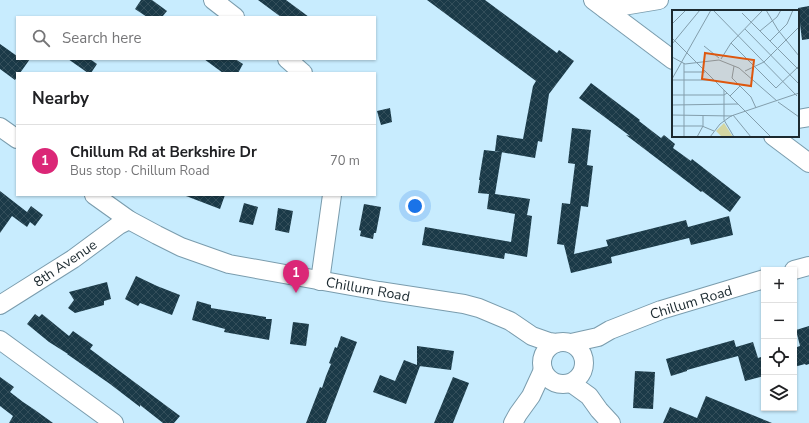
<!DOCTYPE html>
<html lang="en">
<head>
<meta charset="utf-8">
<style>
	:root { --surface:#fff; --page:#f2f2f2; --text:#202124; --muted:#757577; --line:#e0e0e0; --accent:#db2777 }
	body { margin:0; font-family:"Nunito Sans",sans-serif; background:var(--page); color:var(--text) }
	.controls { position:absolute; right:12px; bottom:12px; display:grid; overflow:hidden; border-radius:0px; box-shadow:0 1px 3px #0004 }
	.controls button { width:36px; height:36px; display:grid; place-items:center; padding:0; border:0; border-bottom:1px solid var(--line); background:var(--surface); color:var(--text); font:20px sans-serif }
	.you { position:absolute; left:415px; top:206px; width:14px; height:14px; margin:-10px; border:3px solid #fff; border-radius:50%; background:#1a73e8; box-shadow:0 0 0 6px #1a73e833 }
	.badge { display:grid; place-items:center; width:26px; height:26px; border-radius:50%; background:var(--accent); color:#fff; font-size:13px; font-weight:700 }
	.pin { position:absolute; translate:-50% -33px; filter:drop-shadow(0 1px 2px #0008) }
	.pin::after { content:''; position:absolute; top:21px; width:14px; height:12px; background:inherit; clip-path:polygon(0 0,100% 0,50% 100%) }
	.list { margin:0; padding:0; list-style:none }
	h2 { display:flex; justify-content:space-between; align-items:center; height:52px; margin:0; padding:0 16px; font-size:17px }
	h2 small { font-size:13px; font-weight:400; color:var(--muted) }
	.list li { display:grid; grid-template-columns:26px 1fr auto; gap:12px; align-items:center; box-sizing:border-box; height:72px; padding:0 16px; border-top:1px solid var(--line) }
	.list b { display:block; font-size:15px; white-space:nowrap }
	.list p { margin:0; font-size:13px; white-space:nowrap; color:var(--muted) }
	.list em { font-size:13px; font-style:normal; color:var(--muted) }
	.icon { flex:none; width:22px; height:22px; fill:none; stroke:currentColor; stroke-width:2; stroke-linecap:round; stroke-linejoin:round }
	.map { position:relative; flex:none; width:809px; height:423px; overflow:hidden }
	.search { position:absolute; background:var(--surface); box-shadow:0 1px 3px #0004; left:16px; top:16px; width:360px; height:44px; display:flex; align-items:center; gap:10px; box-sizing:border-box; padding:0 14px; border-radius:0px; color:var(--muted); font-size:15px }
	.panel { position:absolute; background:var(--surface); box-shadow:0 1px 3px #0004; left:16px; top:72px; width:360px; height:124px; border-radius:0px }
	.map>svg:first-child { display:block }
	.building { fill:url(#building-cross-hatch) }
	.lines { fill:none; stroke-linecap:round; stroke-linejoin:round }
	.minor-casing { stroke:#7a9cad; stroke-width:20 }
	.minor { stroke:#fff; stroke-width:18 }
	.labels { text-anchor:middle; stroke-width:4; stroke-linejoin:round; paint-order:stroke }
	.street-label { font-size:14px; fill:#1c2a30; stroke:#fff }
	.inset-road { fill:none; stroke:#839eac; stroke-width:1 }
	.view { fill:#de570e; fill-opacity:0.15; stroke:#de570e; stroke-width:2 }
	.inset-edge { fill:none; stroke:#1c2a30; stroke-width:2 }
</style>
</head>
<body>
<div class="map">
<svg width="809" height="423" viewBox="0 0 809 423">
	<defs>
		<pattern id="building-cross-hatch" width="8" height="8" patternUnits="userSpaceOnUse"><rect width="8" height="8" fill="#1b3a48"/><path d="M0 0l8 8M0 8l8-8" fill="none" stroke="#334e5a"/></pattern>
	</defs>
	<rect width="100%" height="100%" fill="#c8ecfe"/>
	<g class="building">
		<path d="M141,0H152L167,11L162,17H147L135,9Z"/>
		<path d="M258,0H286L309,17H281Z"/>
		<path d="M427,0H485L557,53L559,50L574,61L549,94L542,142L538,141L535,158L495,151L497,135L523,139L533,86L536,81Z"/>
		<path d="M809,6V39L802,40L798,8Z"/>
		<path d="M0,44L17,56V59H30L20,73H17V77L15,80L0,69Z"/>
		<path d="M68,59H90L97,64L91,73H88Z"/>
		<path d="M204,59H235L243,64L238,73H223Z"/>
		<path d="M591,83L640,120L639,121L661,138L664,135L675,144L673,148L691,161L692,159L741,197L730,212L702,191L701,192L626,135L630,136L579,98Z"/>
		<path d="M390,108L392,122L381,125L377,111Z"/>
		<path d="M572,128L591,130L587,165L593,166L588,207L581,206L574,254L608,246L606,240L686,220L688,227L729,216L733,235L691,245L689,238L611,257L612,263L571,273L564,245L557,244L562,203L570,204L575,164L568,163Z"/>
		<path d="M484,150L502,152L495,194L530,199L527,215L532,216L527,257L505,253L504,259L422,245L425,227L511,242L515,214L487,209L489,194L478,193L480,180H479Z"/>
		<path d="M0,191L27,212L31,206L43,215L35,226L30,222L27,227L12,216L0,233Z"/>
		<path d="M186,195H225L220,209L186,196Z"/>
		<path d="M244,203L258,207L253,225L239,222Z"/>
		<path d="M364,204L381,207L376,233H374L373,239L360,236L361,231L359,230Z"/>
		<path d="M278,208L293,211L289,233L275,230Z"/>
		<path d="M136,276L157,286L180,295L172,315L140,303L138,306L125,299Z"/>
		<path d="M107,282L111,299L104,301V305L75,313L68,308L74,300L69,292Z"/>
		<path d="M197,301L211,305V308L266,317V319H272L269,340L224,332L225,329L192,320Z"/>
		<path d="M35,314L39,317L42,314L69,336L73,331L93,345L90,349L180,416L174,423H163L140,405V407L110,384L67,354H68L49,342L27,324Z"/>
		<path d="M293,322L309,324L306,346L290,344Z"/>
		<path d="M809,326V364L806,365L805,364L794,367V348L800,346L796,330Z"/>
		<path d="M341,336L357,342L326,423H306L320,387L322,388L326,376L331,364L329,363L335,347L337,348Z"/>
		<path d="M734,340L736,347L753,342L758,358L764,356V376L745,381L738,356L687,370V371L671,376L666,359Z"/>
		<path d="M417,346L454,351L451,370L419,366H420L406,404L373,392L380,375L395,381L404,360L417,365Z"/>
		<path d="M635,371L655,372L653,409L633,408Z"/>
		<path d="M0,377L14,387L10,392L23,402L35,410L53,423H9L13,416L0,406Z"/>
		<path d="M453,377L469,383L453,423H434Z"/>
		<path d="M706,396L772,423H663L670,407L697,418Z"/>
	</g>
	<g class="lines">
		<g class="minor-casing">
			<g id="minor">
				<path d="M213,0L235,17"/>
				<path d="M593,0L673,60"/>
				<path d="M605,9L659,0"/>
				<path d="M287,59L303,73"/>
				<path d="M798,119L809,117"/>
				<path d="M0,127L17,139"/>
				<path d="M773,136L809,163"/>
				<path d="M94,195L129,220L157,235L181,247L229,264L379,291L464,304L479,308L510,321L532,336L549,342L556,343"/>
				<path d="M794,270L809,266"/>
				<path d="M320,281L332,195"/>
				<path d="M0,305L73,259L119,225L129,220"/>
				<path d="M0,340L114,423"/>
				<circle cx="563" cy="363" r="21"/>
				<path d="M571,343L598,337L610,330L661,310L764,279"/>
				<path d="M571,383L589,396L599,410L611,423"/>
				<path d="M513,423L518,414L531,396L543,370"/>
			</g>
		</g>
		<use href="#minor" class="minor"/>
	</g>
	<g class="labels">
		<g class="street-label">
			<text transform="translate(65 263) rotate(-34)" y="5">8th Avenue</text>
			<text transform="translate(368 289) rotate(10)" y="5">Chillum Road</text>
			<text transform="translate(691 302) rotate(-17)" y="5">Chillum Road</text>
		</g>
	</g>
	<g transform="translate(672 10)">
		<rect width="127" height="127" fill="#c8ecfe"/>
		<path d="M52,113L61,127H50L44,121Z" fill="#d4d6a2"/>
		<path class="inset-road" d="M41,0L125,86M94,0L106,20L127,46M70,3L127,60M0,14L14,0M73,19L127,74M88,21L105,7L109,0M0,28L99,127M98,31L115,14L121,0M59,33L104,78L127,56M0,34L28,0M32,36L47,48M0,47L13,54L47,50L67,58L105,91M49,49L59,33L91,0M62,56L60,68L79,87L84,98M73,61L92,52L127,17M12,62H33M0,69L39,0M0,70H42M52,80V110L62,127M0,85H52L55,83M58,86L68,76M106,92L127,107M0,95L66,94M0,105L60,106M61,105L79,127M0,116H30L42,121M12,127V53M25,127L31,116V106M38,127L48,114L59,106L127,83"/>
		<path class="view" d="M33,43L82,50L79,76L30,69Z"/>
		<rect width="127" height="127" class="inset-edge"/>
	</g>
</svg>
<div class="controls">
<button>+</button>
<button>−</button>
<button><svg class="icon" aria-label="locate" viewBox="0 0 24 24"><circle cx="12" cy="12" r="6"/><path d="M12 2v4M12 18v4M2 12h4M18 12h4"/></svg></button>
<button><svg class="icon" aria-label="layers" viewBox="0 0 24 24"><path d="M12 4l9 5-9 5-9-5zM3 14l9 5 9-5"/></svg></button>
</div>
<div class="you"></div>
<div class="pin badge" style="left:296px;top:293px">1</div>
<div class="search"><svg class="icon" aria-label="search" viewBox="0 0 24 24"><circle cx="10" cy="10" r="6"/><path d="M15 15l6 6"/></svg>Search here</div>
<section class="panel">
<h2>Nearby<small></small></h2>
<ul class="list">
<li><span class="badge">1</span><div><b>Chillum Rd at Berkshire Dr</b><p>Bus stop · Chillum Road</p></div><em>70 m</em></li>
</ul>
</section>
</div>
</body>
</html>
